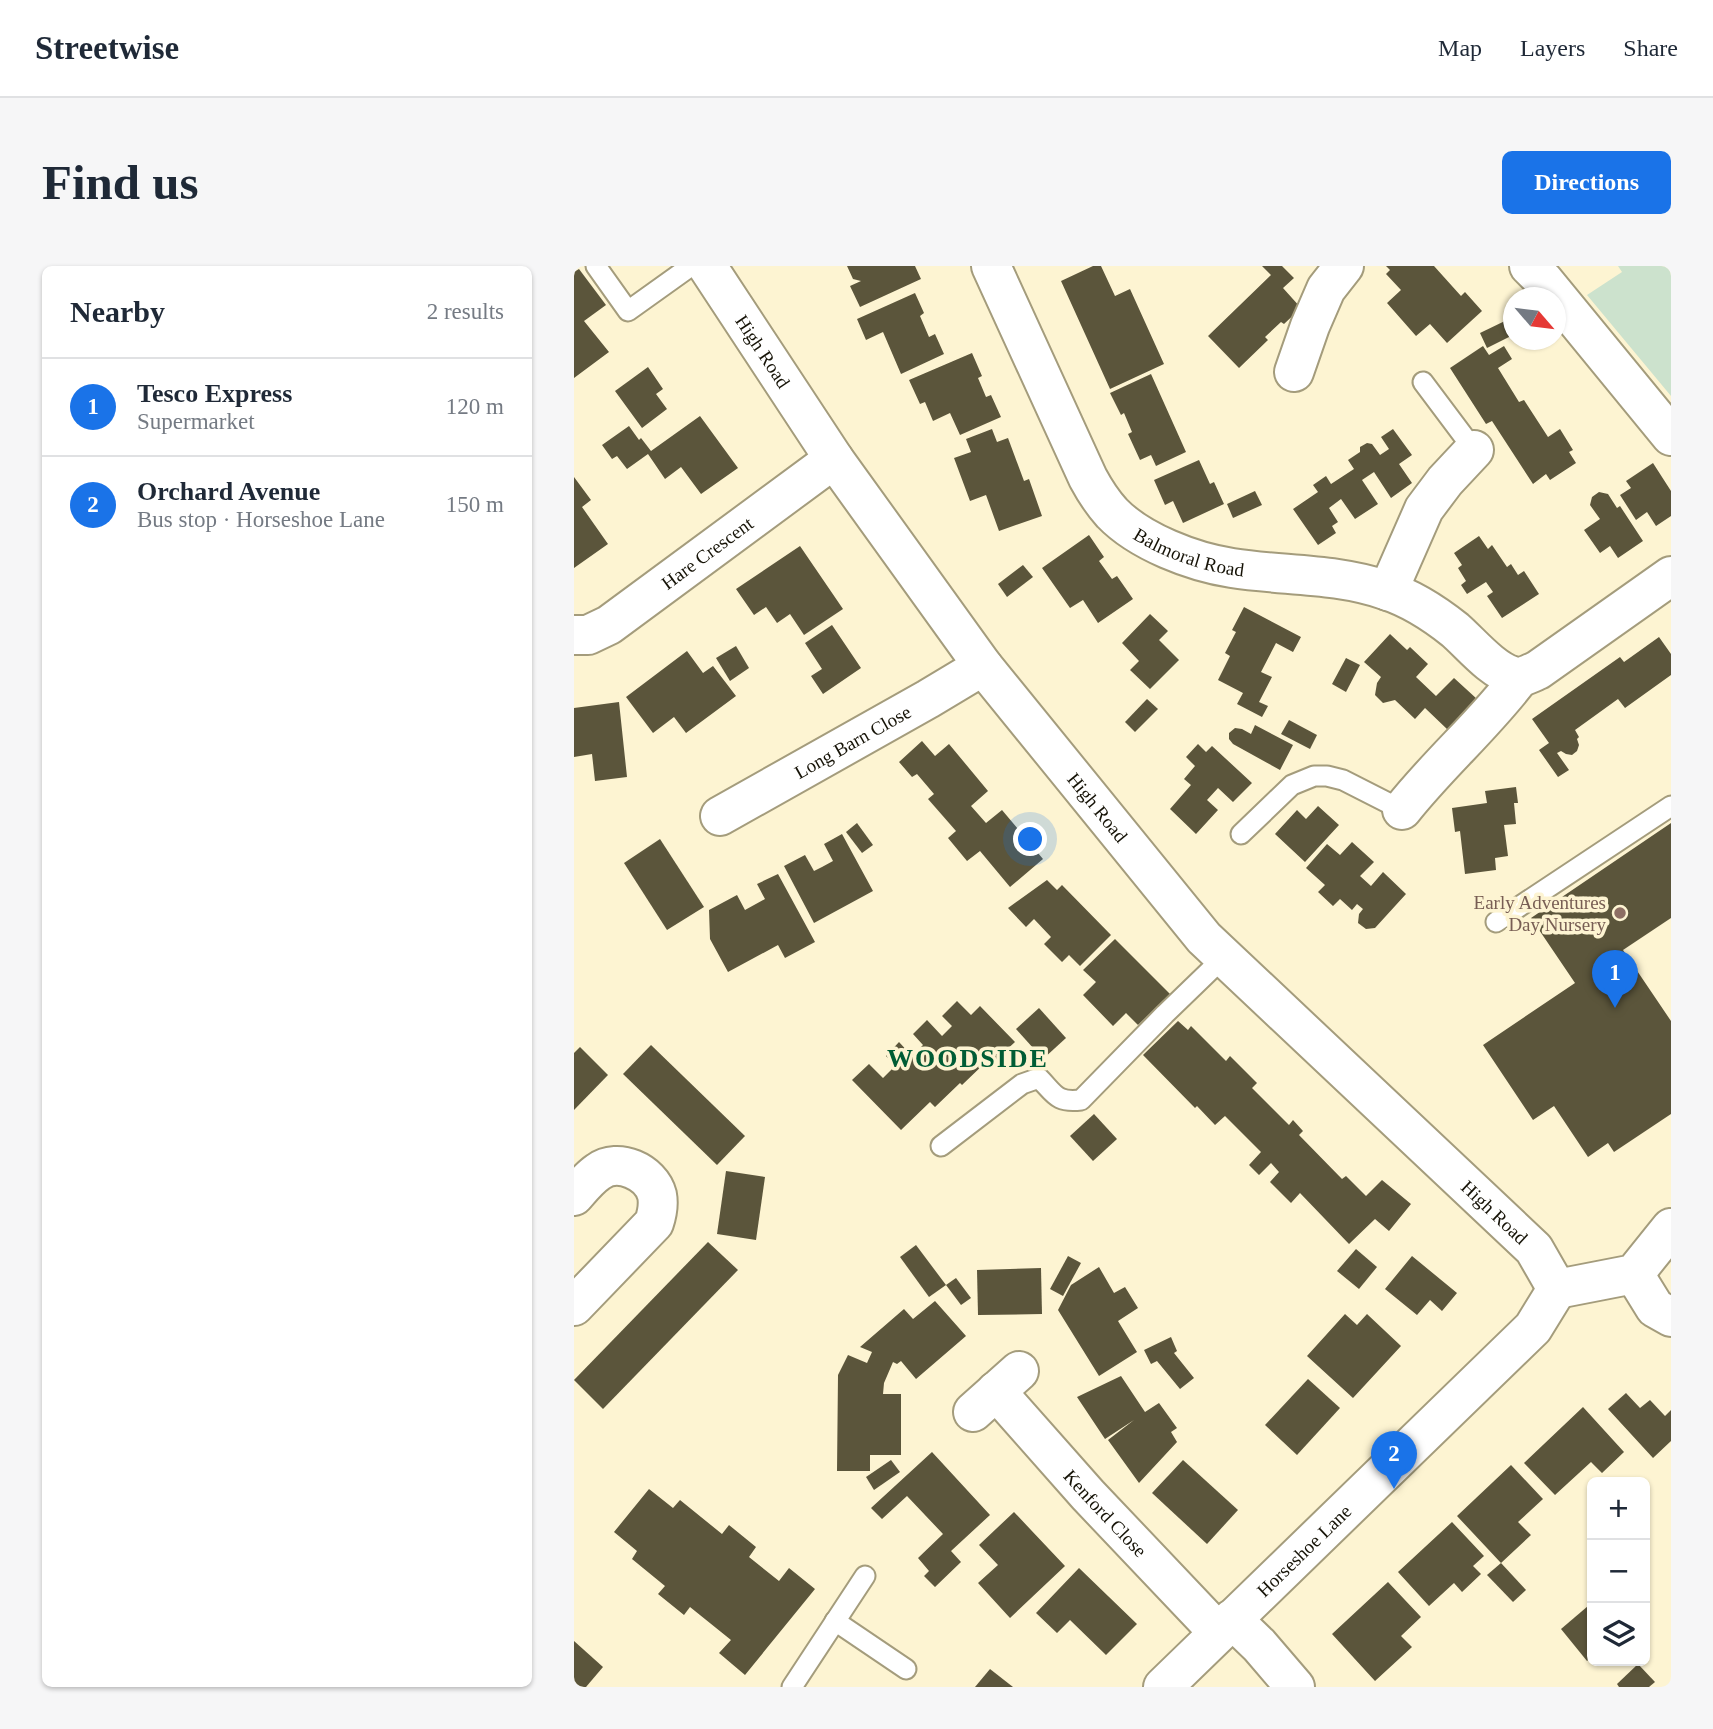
<!DOCTYPE html>
<html lang="en">
<head>
<meta charset="utf-8">
<style>
	:root { --surface:#fff; --page:#f6f6f7; --text:#1f2937; --muted:#747a83; --line:#e0e1e3; --accent:#1a73e8 }
	body { margin:0; font-family:"Times New Roman",serif; background:var(--page); color:var(--text) }
	.controls { position:absolute; right:21px; bottom:21px; display:grid; overflow:hidden; border-radius:10px; box-shadow:0 2px 5px #0004 }
	.controls button { width:63px; height:63px; display:grid; place-items:center; padding:0; border:0; border-bottom:2px solid var(--line); background:var(--surface); color:var(--text); font:35px sans-serif }
	.compass { position:absolute; left:929px; top:21px; width:63px; height:63px; border-radius:50%; background:var(--surface); box-shadow:0 2px 5px #0004; rotate:118deg }
	.you { position:absolute; left:457px; top:574px; width:24px; height:24px; margin:-18px; border:5px solid #fff; border-radius:50%; background:#1a73e8; box-shadow:0 0 0 10px #1a73e833 }
	.badge { display:grid; place-items:center; width:46px; height:46px; border-radius:50%; background:var(--accent); color:#fff; font-size:23px; font-weight:700 }
	.pin { position:absolute; translate:-50% -58px; filter:drop-shadow(0 2px 4px #0008) }
	.pin::after { content:''; position:absolute; top:37px; width:24px; height:21px; background:inherit; clip-path:polygon(0 0,100% 0,50% 100%) }
	.list { margin:0; padding:0; list-style:none }
	h2 { display:flex; justify-content:space-between; align-items:center; height:91px; margin:0; padding:0 28px; font-size:30px }
	h2 small { font-size:23px; font-weight:400; color:var(--muted) }
	.list li { display:grid; grid-template-columns:46px 1fr auto; gap:21px; align-items:center; box-sizing:border-box; height:98px; padding:0 28px; border-top:2px solid var(--line) }
	.list b { display:block; font-size:26px; white-space:nowrap }
	.list p { margin:0; font-size:23px; white-space:nowrap; color:var(--muted) }
	.list em { font-size:23px; font-style:normal; color:var(--muted) }
	.icon { flex:none; width:38px; height:38px; fill:none; stroke:currentColor; stroke-width:2; stroke-linecap:round; stroke-linejoin:round }
	.map { position:relative; flex:none; width:1097px; height:1421px; overflow:hidden; border-radius:10px }
	header { display:flex; align-items:center; gap:42px; box-sizing:border-box; height:98px; padding:0 35px; background:var(--surface); border-bottom:2px solid var(--line) }
	header strong { font-size:33px }
	nav { display:flex; gap:38px; margin-inline-start:auto; font-size:24px }
	.intro { display:flex; align-items:center; justify-content:space-between; box-sizing:border-box; height:168px; padding:0 42px }
	h1 { margin:0; font-size:49px }
	.button { padding:18px 32px; border-radius:10px; background:var(--accent); color:#fff; font-size:24px; font-weight:700 }
	main { display:flex; gap:42px; padding:0 42px }
	aside { flex:1; background:var(--surface); border-radius:10px; box-shadow:0 2px 5px #0004 }
	.map>svg:first-child { display:block }
	.green { fill:#cce2cd }
	.building { fill:#5b553b }
	.lines { fill:none; stroke-linecap:round; stroke-linejoin:round }
	.service-casing { stroke:#a49c7c; stroke-width:23 }
	.minor-casing { stroke:#a49c7c; stroke-width:42 }
	.tertiary-casing { stroke:#a49c7c; stroke-width:42 }
	.service { stroke:#fff; stroke-width:19 }
	.minor { stroke:#fff; stroke-width:38 }
	.tertiary { stroke:#fff; stroke-width:38 }
	.education-dot { fill:#8d6e63; stroke:#fdf4d2; stroke-width:2.5 }
	.labels { text-anchor:middle; stroke-width:7; stroke-linejoin:round; paint-order:stroke }
	.street-label { font-size:19px; fill:#161307; stroke:#fdf4d2 }
	.education-label { font-size:19px; fill:#785e54; stroke:#fdf4d2; text-anchor:end }
	.district-label { font-size:26px; font-weight:bold; letter-spacing:2px; fill:#005c35; stroke:#fdf4d2 }
</style>
</head>
<body>
<header>
<strong>Streetwise</strong>
<nav><a>Map</a><a>Layers</a><a>Share</a></nav>
</header>
<div class="intro"><h1>Find us</h1><a class="button">Directions</a></div>
<main>
<aside>
<h2>Nearby<small>2 results</small></h2>
<ul class="list">
<li><span class="badge">1</span><div><b>Tesco Express</b><p>Supermarket</p></div><em>120 m</em></li>
<li><span class="badge">2</span><div><b>Orchard Avenue</b><p>Bus stop · Horseshoe Lane</p></div><em>150 m</em></li>
</ul>
</aside>
<div class="map">
<svg width="1097" height="1421" viewBox="0 0 1097 1421">
	<rect width="100%" height="100%" fill="#fdf4d2"/>
	<path class="green" d="M1044,0H1097V130L1013,29L1048,6Z"/>
	<g class="building">
		<path d="M273,0H341L347,13L286,41L276,20L287,15L279,13Z"/>
		<path d="M519,0H527L541,30L556,23L590,98L536,123L487,15Z"/>
		<path d="M688,0H708L720,12L709,22L727,42L710,58L707,56L691,71L694,74L665,102L634,70L697,9Z"/>
		<path d="M812,0H860L887,30L891,26L908,45L873,77L856,58L842,70L813,37L827,24L812,8L816,4Z"/>
		<path d="M5,3L32,39L10,55L35,86L0,112V6Z"/>
		<path d="M341,27L350,47L346,50L355,71L361,68L370,88L327,108L309,66L292,74L283,53Z"/>
		<path d="M935,53L939,62V69L913,82L906,67Z"/>
		<path d="M909,80L915,89L930,80L938,93L924,102L945,136L950,134L974,171L986,163L999,184L995,186L1002,197L976,214L972,208L959,218L918,155L912,158L876,102Z"/>
		<path d="M398,87L408,110L404,112L412,131L417,129L427,151L386,169L376,147L359,155L351,136L346,138L335,114Z"/>
		<path d="M74,101L89,123L82,128L93,143L68,162L41,125Z"/>
		<path d="M577,108L612,186L582,200L577,189L566,194L554,168L558,166L550,147L547,149L536,127Z"/>
		<path d="M126,150L164,202L127,228L107,201L91,213L74,188L53,203L43,190L38,193L28,179L55,160L65,174L67,172L77,185Z"/>
		<path d="M418,163L423,176L434,172L450,215L455,213L468,250L425,265L412,229L396,235L380,192L397,186L392,173Z"/>
		<path d="M819,163L838,189L825,198L838,217L817,232L800,206L788,214L804,238L781,253L767,233L755,242L764,256L758,260L762,267L744,279L719,243L744,226L739,219L752,210L757,218L780,203L774,194L786,186V181L793,177L798,178L806,189L815,183L807,171Z"/>
		<path d="M625,194L636,218L640,216L650,238L609,257L599,235L591,239L580,214Z"/>
		<path d="M1079,197L1097,225V250L1082,260L1073,246L1062,254L1046,229L1057,222L1052,215Z"/>
		<path d="M0,211L17,234L8,241L34,278L0,302Z"/>
		<path d="M681,225L688,239L659,252L653,238Z"/>
		<path d="M1025,226L1034,228L1043,242L1046,240L1069,275L1044,292L1036,280L1026,287L1010,264L1026,253L1016,239L1018,231Z"/>
		<path d="M515,269L530,291L525,295L538,313L543,310L559,333L524,357L509,334L496,342L468,302Z"/>
		<path d="M905,270L914,283L918,279L933,301L937,298L944,309L950,305L965,328L928,352L913,330L919,326L912,316L893,328L887,319L892,315L884,302L888,299L880,287Z"/>
		<path d="M226,280L269,343L230,369L216,348L203,357L192,341L180,349L162,323Z"/>
		<path d="M449,299L459,311L433,331L424,318Z"/>
		<path d="M670,341L727,371L719,386L702,377L687,406L698,411L685,436L694,440L688,451L663,438L669,427L644,414L656,390L651,387L662,366L658,364Z"/>
		<path d="M576,348L594,365L585,374L605,394L576,423L556,404L565,395L548,377Z"/>
		<path d="M258,359L287,402L249,428L237,410L248,403L231,377Z"/>
		<path d="M816,368L833,384L836,381L854,398L842,411L862,430L880,412L903,433L874,464L851,442L841,453L821,434L809,437L801,429L803,417L807,411L790,396Z"/>
		<path d="M1085,371L1097,388V409L1051,442L1044,433L1001,464L1005,471L1003,473L1005,479L1003,485L998,489L992,488L987,485L983,487L995,504L984,511L965,484L975,477L958,453L1046,391L1050,396Z"/>
		<path d="M162,380L175,402L156,415L142,392Z"/>
		<path d="M113,385L129,407L139,400L162,430L112,467L100,451L79,467L52,431Z"/>
		<path d="M772,392L786,399L772,426L758,418Z"/>
		<path d="M573,433L584,443L561,466L551,456Z"/>
		<path d="M45,436L53,511L21,515L18,488L0,491V442Z"/>
		<path d="M715,454L743,469L736,483L707,468Z"/>
		<path d="M681,459L719,479L706,504L659,478L655,473V467L661,462L668,463L677,468Z"/>
		<path d="M348,475L361,490L375,478L414,525L397,540L412,557L428,544L469,593L436,621L406,585L393,595L374,572L382,565L354,533L360,528L343,508L338,511L325,496Z"/>
		<path d="M624,478L632,486L638,480L678,517L659,536L644,522L633,534L644,544L622,568L596,543L617,519L610,513L621,500L612,491Z"/>
		<path d="M942,521L944,537H940L942,558L930,559L934,590L921,592L922,604L891,608L886,565L881,566L878,542L913,537L911,525Z"/>
		<path d="M744,540L765,559L731,596L701,568L723,544L732,553Z"/>
		<path d="M283,557L299,579L288,587L272,566Z"/>
		<path d="M1097,557V652L1049,684L1097,755V848L1040,886L1034,877L1014,891L980,840L959,854L909,779L1001,717L957,652Z"/>
		<path d="M268,568L299,625L240,657L210,600L231,589L240,605L248,601L259,595L250,578Z"/>
		<path d="M86,573L130,641L93,664L50,597Z"/>
		<path d="M778,576L800,596L786,610L797,620L809,606L832,628L801,662L792,663L784,657L785,648L789,643L783,638L778,644L766,633L759,640L744,626L751,619L732,602L753,578L766,589Z"/>
		<path d="M204,608L241,676L211,692L204,679L154,706L136,673L135,644L163,629L171,644L191,633L183,618Z"/>
		<path d="M473,614L483,624L488,619L537,669L506,700L495,689L488,696L470,678L477,671L460,653L452,661L434,642Z"/>
		<path d="M541,673L596,728L564,759L552,747L539,760L509,729L522,716L509,704Z"/>
		<path d="M383,735L397,749L406,740L441,776L416,799L413,795L388,819L386,817L361,841L356,836L327,864L278,814L295,798L309,812L321,800L312,790L325,776L338,790L349,779L339,768L353,754L368,770L378,760L368,750Z"/>
		<path d="M465,742L492,772L469,793L442,763Z"/>
		<path d="M604,755L614,764L617,760L652,795L656,790L683,817L678,822L715,859L719,854L729,865L725,869L768,913L772,910L792,930L808,914L837,938L815,965L801,953L775,978L726,927L717,937L696,916L705,906L697,897L685,909L675,899L687,886L651,850L641,859L623,840L621,842L569,789Z"/>
		<path d="M77,779L171,870L143,899L49,808Z"/>
		<path d="M6,781L34,809L0,844V787Z"/>
		<path d="M520,848L543,873L519,895L496,870Z"/>
		<path d="M152,905L191,911L182,974L143,968Z"/>
		<path d="M134,976L164,1004L29,1143L0,1114Z"/>
		<path d="M342,979L372,1019L355,1031L326,991Z"/>
		<path d="M782,983L803,1001L785,1023L763,1005Z"/>
		<path d="M494,990L507,997L489,1030L476,1023Z"/>
		<path d="M838,990L883,1027L868,1045L856,1034L843,1049L811,1023Z"/>
		<path d="M525,1001L540,1027L551,1021L564,1042L544,1055L563,1086L525,1110L484,1044L497,1019Z"/>
		<path d="M467,1002L468,1048L404,1049L403,1004Z"/>
		<path d="M382,1012L397,1032L387,1039L372,1019Z"/>
		<path d="M361,1035L392,1070L342,1113L327,1095L323,1098L319,1096L310,1117L309,1128H327V1189H296V1205H263L264,1109L274,1089L293,1097L298,1086L286,1081L330,1043L339,1053Z"/>
		<path d="M771,1048L783,1059L793,1048L827,1080L779,1132L733,1090Z"/>
		<path d="M597,1071L603,1085L600,1087L620,1112L606,1123L583,1095L577,1098L570,1084Z"/>
		<path d="M547,1110L571,1146L585,1137L603,1162L597,1166L603,1176L565,1217L534,1174L560,1154L531,1173L503,1131Z"/>
		<path d="M734,1113L766,1142L723,1189L691,1159Z"/>
		<path d="M1052,1127L1066,1142L1076,1134L1091,1150L1097,1144V1175L1079,1192L1034,1143Z"/>
		<path d="M1009,1141L1050,1186L1028,1207L1017,1196L981,1229L950,1197Z"/>
		<path d="M358,1186L416,1249L377,1285L387,1296L361,1321L350,1310L355,1305L344,1292L369,1268L333,1230L308,1253L297,1242Z"/>
		<path d="M317,1194L326,1206L300,1224L292,1211Z"/>
		<path d="M609,1194L664,1244L633,1278L578,1227Z"/>
		<path d="M937,1199L969,1233L944,1256L957,1269L927,1297L883,1250Z"/>
		<path d="M75,1223L99,1242L106,1234L148,1268L155,1259L182,1281L175,1291L205,1315L215,1302L241,1323L171,1409L145,1387L157,1374L116,1341L110,1349L84,1328L91,1320L58,1293L63,1285L40,1266Z"/>
		<path d="M440,1246L491,1300L436,1352L404,1317L424,1299L405,1279Z"/>
		<path d="M878,1256L910,1290L899,1300L907,1308L888,1326L880,1317L855,1340L824,1306Z"/>
		<path d="M927,1297L952,1324L939,1336L913,1309Z"/>
		<path d="M505,1302L563,1358L532,1389L496,1354L483,1367L462,1347Z"/>
		<path d="M814,1316L847,1351L827,1370L838,1381L801,1415L758,1368Z"/>
		<path d="M1014,1340L1018,1345V1391L1013,1395L987,1363Z"/>
		<path d="M0,1375L29,1401L12,1421H0Z"/>
		<path d="M1064,1398L1081,1416L1075,1421H1045L1043,1418Z"/>
		<path d="M416,1403L439,1421H401Z"/>
	</g>
	<g class="lines">
		<g class="service-casing">
			<g id="service">
				<path d="M22,0L54,45L117,0"/>
				<path d="M849,116L900,184"/>
				<path d="M667,568L718,519L740,510H753L769,514L828,544"/>
				<path d="M922,656L1097,540"/>
				<path d="M367,880L448,818L465,812C481,828 482,837 507,834L591,748L649,692"/>
				<path d="M261,1355L332,1403"/>
				<path d="M218,1421L291,1310"/>
			</g>
		</g>
		<g class="minor-casing">
			<g id="minor">
				<path id="s1" d="M417,0L514,212C521,225 528,236 538,247C566,276 619,296 658,302C709,310 762,307 811,324C836,332 861,348 881,364C897,378 918,404 939,410C947,413 957,407 964,404L1097,310"/>
				<path d="M955,0L970,15L1097,170"/>
				<path d="M720,106L736,60L752,23L770,0"/>
				<path d="M814,325L850,243L871,215L900,184"/>
				<path id="s2" d="M0,369H14L35,359L260,193"/>
				<path d="M828,544C865,497 911,458 946,411"/>
				<path id="s3" d="M146,550L354,433L409,400"/>
				<path d="M0,930C7,922 15,912 24,906C44,891 77,906 83,929C85,939 83,948 80,957L0,1040"/>
				<path id="s4" d="M422,1125L514,1229L644,1366"/>
				<path d="M399,1146L445,1105"/>
				<path d="M658,1353L685,1379L721,1421"/>
			</g>
		</g>
		<g class="tertiary-casing">
			<g id="tertiary">
				<path id="s5" d="M133,0L260,193L409,400L630,672L960,983L983,1023"/>
				<path d="M1060,1008L1081,1042L1097,1051"/>
				<path d="M983,1023L1060,1008L1097,962"/>
				<path id="s6" d="M589,1421L959,1062L983,1023"/>
			</g>
		</g>
		<use href="#service" class="service"/>
		<use href="#minor" class="minor"/>
		<use href="#tertiary" class="tertiary"/>
	</g>
	<circle class="education-dot" cx="1046" cy="647" r="7"/>
	<g class="labels">
		<g class="street-label">
			<text dy="7" stroke="none"><textPath href="#s5" startOffset="102">High Road</textPath></text>
			<text dy="7" stroke="none"><textPath href="#s1" startOffset="364">Balmoral Road</textPath></text>
			<text dy="7" stroke="none"><textPath href="#s2" startOffset="159">Hare Crescent</textPath></text>
			<text dy="7" stroke="none"><textPath href="#s3" startOffset="152">Long Barn Close</textPath></text>
			<text dy="7" stroke="none"><textPath href="#s5" startOffset="668">High Road</textPath></text>
			<text dy="7" stroke="none"><textPath href="#s5" startOffset="1236">High Road</textPath></text>
			<text dy="7" stroke="none"><textPath href="#s4" startOffset="164">Kenford Close</textPath></text>
			<text dy="7" stroke="none"><textPath href="#s6" startOffset="196">Horseshoe Lane</textPath></text>
		</g>
		<g class="education-label">
			<text x="1032" y="643">Early Adventures<tspan x="1032" dy="22">Day Nursery</tspan></text>
		</g>
		<g class="district-label">
			<text x="394" y="801">WOODSIDE</text>
		</g>
	</g>
</svg>
<div class="controls">
<button>+</button>
<button>−</button>
<button><svg class="icon" aria-label="layers" viewBox="0 0 24 24"><path d="M12 4l9 5-9 5-9-5zM3 14l9 5 9-5"/></svg></button>
</div>
<svg class="compass" viewBox="-18 -18 36 36"><path d="M0-13l5 13h-10z" fill="#e53935"/><path d="M0 13l5-13h-10z" fill="#747a83"/></svg>
<div class="you"></div>
<div class="pin badge" style="left:1041px;top:742px">1</div>
<div class="pin badge" style="left:820px;top:1223px">2</div>
</div>
</main>
</body>
</html>
